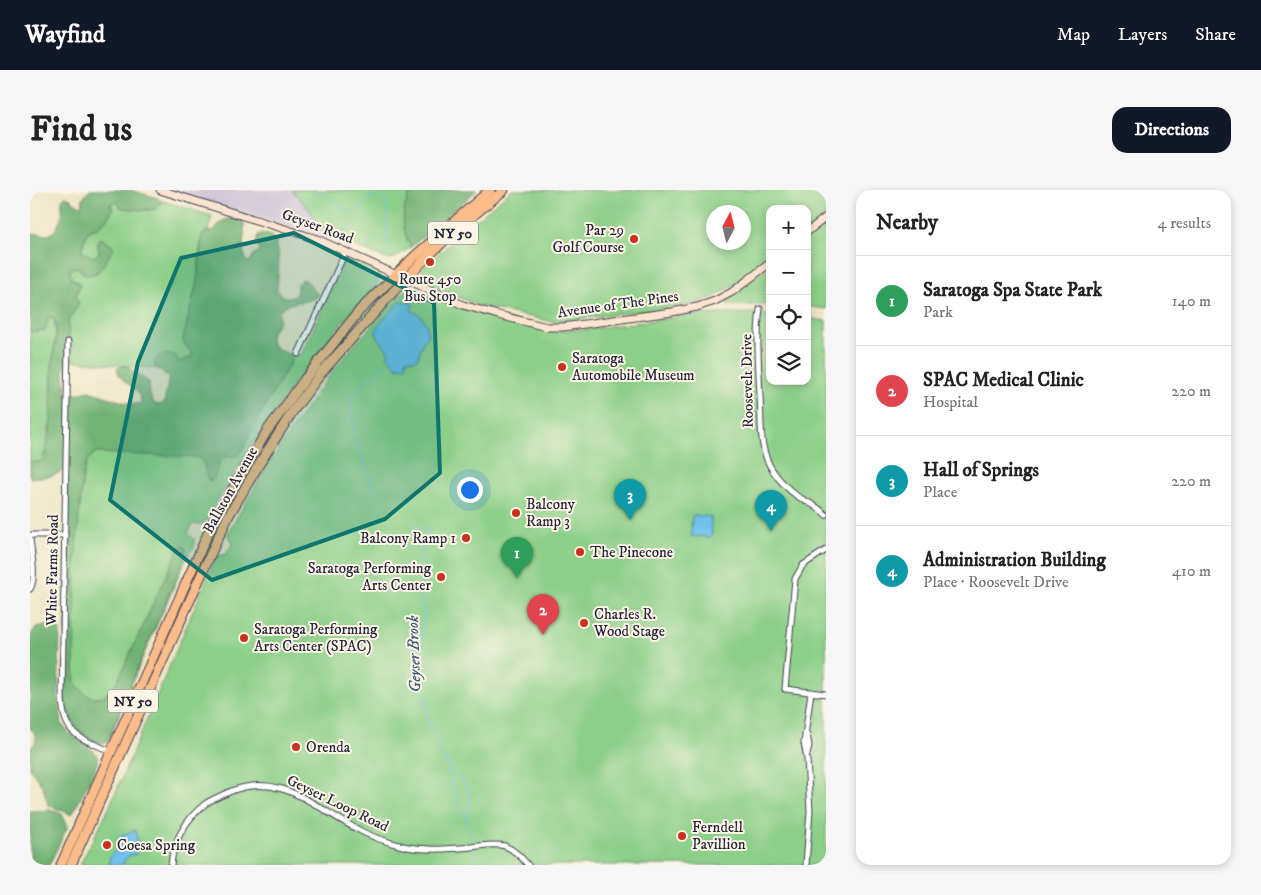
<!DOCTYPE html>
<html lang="en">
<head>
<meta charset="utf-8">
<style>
	:root { --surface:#fff; --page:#f6f6f6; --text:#222; --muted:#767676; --line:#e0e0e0; --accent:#111827 }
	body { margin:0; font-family:"IM FELL DW Pica",serif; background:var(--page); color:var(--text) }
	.controls { position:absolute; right:15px; top:15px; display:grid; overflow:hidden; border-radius:10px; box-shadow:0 2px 8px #0003 }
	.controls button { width:45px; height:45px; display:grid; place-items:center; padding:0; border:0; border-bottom:1px solid var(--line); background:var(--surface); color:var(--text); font:25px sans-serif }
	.compass { position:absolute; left:676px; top:15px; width:45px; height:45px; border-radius:50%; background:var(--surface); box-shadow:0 2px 8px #0003; rotate:7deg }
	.you { position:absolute; left:439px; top:299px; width:18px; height:18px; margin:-12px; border:4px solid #fff; border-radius:50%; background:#1a73e8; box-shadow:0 0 0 8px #1a73e833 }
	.badge { display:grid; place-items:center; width:32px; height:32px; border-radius:50%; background:var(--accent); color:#fff; font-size:16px; font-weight:700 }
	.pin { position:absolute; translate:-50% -41px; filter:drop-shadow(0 1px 2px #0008) }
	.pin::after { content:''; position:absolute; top:26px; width:18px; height:15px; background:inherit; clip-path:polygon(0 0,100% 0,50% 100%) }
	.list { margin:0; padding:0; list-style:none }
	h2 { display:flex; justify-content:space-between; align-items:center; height:65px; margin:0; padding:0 20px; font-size:21px }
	h2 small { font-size:16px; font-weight:400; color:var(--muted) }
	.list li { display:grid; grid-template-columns:32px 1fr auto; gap:15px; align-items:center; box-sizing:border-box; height:90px; padding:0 20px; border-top:1px solid var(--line) }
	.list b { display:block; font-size:19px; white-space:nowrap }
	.list p { margin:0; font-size:16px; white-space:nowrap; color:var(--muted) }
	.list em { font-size:16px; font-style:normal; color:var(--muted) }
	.icon { flex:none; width:28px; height:28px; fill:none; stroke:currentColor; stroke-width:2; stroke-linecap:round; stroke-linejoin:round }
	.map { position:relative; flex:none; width:796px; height:675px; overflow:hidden; border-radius:15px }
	header { display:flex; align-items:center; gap:30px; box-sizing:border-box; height:70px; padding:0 25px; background:var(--accent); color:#fff }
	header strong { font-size:24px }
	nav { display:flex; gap:28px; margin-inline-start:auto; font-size:18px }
	.intro { display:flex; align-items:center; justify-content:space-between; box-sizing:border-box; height:120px; padding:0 30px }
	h1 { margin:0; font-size:35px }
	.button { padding:12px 22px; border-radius:15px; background:var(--accent); color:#fff; font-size:18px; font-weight:700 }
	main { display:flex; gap:30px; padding:0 30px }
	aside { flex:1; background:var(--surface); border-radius:15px; box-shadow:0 2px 8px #0003 }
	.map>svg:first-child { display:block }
	.industrial { fill:#cabfd6 }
	.green { fill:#8ccf88; stroke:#577862; fill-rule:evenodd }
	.forest { fill:#71b274; stroke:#4a6a58 }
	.water { fill:#70c0eb; stroke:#497193 }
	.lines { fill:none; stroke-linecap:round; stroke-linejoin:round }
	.stream { stroke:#70c0eb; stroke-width:1 }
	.street-casing { stroke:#413f50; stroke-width:7 }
	.secondary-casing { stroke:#413f50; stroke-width:9 }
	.highway-casing { stroke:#413f50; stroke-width:11 }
	.street { stroke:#fff; stroke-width:5 }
	.secondary { stroke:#fde4d0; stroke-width:7 }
	.highway { stroke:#f9bc8a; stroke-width:9 }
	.marked { fill:#0f766e; fill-opacity:0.2; stroke:#0f766e; stroke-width:4; stroke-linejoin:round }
	.poi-dot { fill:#c8321e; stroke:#fcf5e5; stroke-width:2 }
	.labels { text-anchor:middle; stroke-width:4; stroke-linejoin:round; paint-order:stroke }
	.shield { fill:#fcf5e5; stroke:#63616e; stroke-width:1 }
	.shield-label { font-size:14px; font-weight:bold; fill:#22223b }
	.street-label { font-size:15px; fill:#22223b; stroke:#fcf5e5 }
	.poi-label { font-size:15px; fill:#22223b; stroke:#fcf5e5; text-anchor:start }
	.water-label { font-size:16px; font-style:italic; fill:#3d5979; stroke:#fcf5e5 }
</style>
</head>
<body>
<header>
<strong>Wayfind</strong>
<nav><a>Map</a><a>Layers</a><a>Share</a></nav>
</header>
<div class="intro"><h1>Find us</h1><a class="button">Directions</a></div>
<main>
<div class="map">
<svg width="796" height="675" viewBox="0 0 796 675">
	<rect width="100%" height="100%" fill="#fcf5e5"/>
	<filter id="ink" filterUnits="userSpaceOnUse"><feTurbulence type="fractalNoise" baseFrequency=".02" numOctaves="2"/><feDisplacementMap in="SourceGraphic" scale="10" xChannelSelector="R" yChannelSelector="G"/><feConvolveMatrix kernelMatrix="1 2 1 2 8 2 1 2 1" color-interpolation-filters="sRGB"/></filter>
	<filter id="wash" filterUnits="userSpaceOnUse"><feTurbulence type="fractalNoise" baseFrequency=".0096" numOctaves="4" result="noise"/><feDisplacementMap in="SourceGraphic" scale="20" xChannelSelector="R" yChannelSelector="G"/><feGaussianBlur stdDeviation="1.12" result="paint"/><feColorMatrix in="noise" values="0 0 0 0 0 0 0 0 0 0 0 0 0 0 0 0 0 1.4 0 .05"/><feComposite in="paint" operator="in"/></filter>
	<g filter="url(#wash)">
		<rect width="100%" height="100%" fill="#eee5c6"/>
		<path class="industrial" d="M140,0H270L294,33L296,48Z"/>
		<g class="green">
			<path d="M262,0H433L376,47L381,57L365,68L357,69L294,44C287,27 274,14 262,0Z"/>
			<path d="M482,0H796V119L777,116V19H740V67L706,94L684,107L660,115L524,132L450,116L394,93L391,86L393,78L441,34ZM684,22H714V52H684Z"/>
			<path d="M130,10L182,26L178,41L174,43L171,49L167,91L153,149C154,157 161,159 163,166L148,172L125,177L127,179L36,170C37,158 35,143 39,130C41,120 49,103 49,93L40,88V79L47,77L54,84L67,83L83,59L67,53L69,63L64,67L51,62L57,43L63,39L69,37L82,22L81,13L87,12L90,15C103,18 120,26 130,14Z"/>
			<path d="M317,70H325L349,83L350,88L346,95L308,137L251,211L208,277L184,316L177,331L171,334H163L158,343L164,349V357L159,363L113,466L78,552C64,557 44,541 39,528C37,523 36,516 35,511L40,240L200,265L249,193L263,163L271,165L314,72Z"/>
			<path d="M740,76V115H698L696,109Z"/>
			<path d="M380,98L448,122L519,140H553L662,125L721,123L740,125V191H777V128L796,131V675H50L79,618L186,367L196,364L203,353L199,349L198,343C234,281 271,220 316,165C333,145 352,126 370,105Z"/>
			<path d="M19,127H22L24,130L26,140L22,176L21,230L13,270L11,272H0V142L15,139Z"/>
		</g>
		<g class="forest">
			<path d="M60,0H100L128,8L130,14L126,19L112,20L91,18L87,12L81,13V16L83,18C80,24 74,34 68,38C66,39 63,39 61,40C55,43 52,56 52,62L64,67L69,63L68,49L71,48L82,55L83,59C77,69 71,85 57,85L47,77L40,79L41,88L49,93L50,96L45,105L49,114L38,131L39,147L34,183L36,205L39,206L59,201L96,213L111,214C112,196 89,195 87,178L96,176L119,192L120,205L124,213L128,215L134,213L139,187L125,177V170C130,164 139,163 146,166L148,172L163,166C161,158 154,157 153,149L167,92L172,45L177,41H183L192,31L202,28L209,29L214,33C216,46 209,60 218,72L221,70L224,64L230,61L226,51L228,45C256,35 248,85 247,100C251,106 261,112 266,103C267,102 267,95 267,94L272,89C282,91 279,99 288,104L287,107C275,115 258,109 249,122V131L240,146V150L246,158L261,165V172L220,242L214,258L207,266C203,267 199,265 195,267C188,268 187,285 182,291L178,290L172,270L166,267L65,263L57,271L53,286L46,360L44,476L45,493L57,505L64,508L73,507L85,496L149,358L154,356L156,359L154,369L77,551L74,553C51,551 39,531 35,510L37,289L34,280C19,289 16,286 0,288V272H10C24,258 21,197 22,176C23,164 27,150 26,138C26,133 25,131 22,127H19C16,131 18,136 15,140L0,142V71L2,64L0,60V44C9,42 16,48 24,42C27,37 30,31 32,26C34,18 28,12 35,6C41,8 46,15 52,16L53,7Z"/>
			<path d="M382,0H447L381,57C370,38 371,19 382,0Z"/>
			<path d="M16,435L25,436L30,440L28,505L32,535L39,543L66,563L68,569L64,582L43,623L40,624L18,615L13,597L0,579V558C8,551 6,548 3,540L0,539V447L6,437Z"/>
			<path d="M20,620L32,624L38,636L19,675H0V621Z"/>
		</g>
		<g class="water">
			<path d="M370,111L381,113L384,115L381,119L382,121L390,125L396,134L398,144L392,154L388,168L384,170L376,169V177L371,176L368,178L357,165L359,163C355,156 349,150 345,142L351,132Z"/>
			<path d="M664,325L681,327L682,346L680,347L661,346L662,326Z"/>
			<path d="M105,640L107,647L106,655L109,658L105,665C99,664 94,669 93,675H79L80,666L87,659L86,652L89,646Z"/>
		</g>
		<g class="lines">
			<g class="stream">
				<path d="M287,0L320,22L326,21L339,8L352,6C363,16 353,38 357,51C359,56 363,61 365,66"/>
				<path d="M345,305L325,244L320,212L322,206L343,184L361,171"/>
				<path d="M384,335L398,341L397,347L392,362L393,378L390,399L394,423L391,451L398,531L414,569L444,655"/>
				<path d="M415,569C433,590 445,599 437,629"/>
				<path d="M445,658L447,675"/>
			</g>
		</g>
	</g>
	<g filter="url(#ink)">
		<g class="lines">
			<g class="street-casing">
				<g id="street">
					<path d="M730,119C726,149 729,178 730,207C732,233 728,259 743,281C749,290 759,300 767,306C777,312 788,316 796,325"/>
					<path d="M38,152L32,507C33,547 50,547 82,562"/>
					<path d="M268,164L316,61"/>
					<path d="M0,345H35"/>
					<path d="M0,348C1,361 7,388 0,399"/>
					<path d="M796,360L773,375L765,389L755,499L796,504"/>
					<path d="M777,545L779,556L777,564"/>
					<path d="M141,675C143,651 156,629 175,614C182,609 191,606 199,602C250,580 285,618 327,639C341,647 357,652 373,656C395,661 418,659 441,657C452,656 464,653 475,656C485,660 491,667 498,675"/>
					<path d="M776,675L780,621L777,569L774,553L781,502"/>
				</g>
			</g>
			<g class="secondary-casing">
				<g id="secondary">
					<path d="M130,0L287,49L433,115L468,125L517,137H533L642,122L667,117L685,111L702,102L740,73"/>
					<path d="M777,42L796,27"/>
				</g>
			</g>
			<g class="highway-casing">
				<g id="highway">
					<path d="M31,675L183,332L237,241L275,189L330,120L384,67L460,0"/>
					<path d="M41,675L186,352L199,325L231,271L263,221L292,182L363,102L397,67L428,38L474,0"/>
				</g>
			</g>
			<use href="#street" class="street"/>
			<use href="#secondary" class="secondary"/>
			<use href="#highway" class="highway"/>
		</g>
	</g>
	<path class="marked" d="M264,43L404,113L410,283L355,329L182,390L80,310L108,172L151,68Z"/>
	<g class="poi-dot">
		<circle cx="604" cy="49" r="5"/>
		<circle cx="400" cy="72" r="5"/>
		<circle cx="532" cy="177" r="5"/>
		<circle cx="486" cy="323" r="5"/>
		<circle cx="436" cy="348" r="5"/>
		<circle cx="550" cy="362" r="5"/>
		<circle cx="411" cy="387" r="5"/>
		<circle cx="554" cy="433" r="5"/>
		<circle cx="214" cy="448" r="5"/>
		<circle cx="266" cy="557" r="5"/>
		<circle cx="652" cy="646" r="5"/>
		<circle cx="77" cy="655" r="5"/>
	</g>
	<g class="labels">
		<g class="shield">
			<rect x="398" y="31.5" width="50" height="23" rx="4"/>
			<rect x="78" y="499.5" width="50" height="23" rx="4"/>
		</g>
		<g class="shield-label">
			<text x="423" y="48">NY 50</text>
			<text x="103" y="516">NY 50</text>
		</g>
		<g class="street-label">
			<text transform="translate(288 36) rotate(20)" y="5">Geyser Road</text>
			<text transform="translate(588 114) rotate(-8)" y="5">Avenue of The Pines</text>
			<text transform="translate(717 191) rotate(-91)" y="5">Roosevelt Drive</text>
			<text transform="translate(200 300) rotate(-61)" y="5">Ballston Avenue</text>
			<text transform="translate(22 380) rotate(-89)" y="5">White Farms Road</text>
			<text transform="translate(308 613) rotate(26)" y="5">Geyser Loop Road</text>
		</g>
		<g class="poi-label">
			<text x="594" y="45" text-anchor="end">Par 29<tspan x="594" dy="17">Golf Course</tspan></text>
			<text x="400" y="94" text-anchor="middle">Route 450<tspan x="400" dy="17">Bus Stop</tspan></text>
			<text x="542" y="173">Saratoga<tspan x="542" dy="17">Automobile Museum</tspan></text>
			<text x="496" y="319">Balcony<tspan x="496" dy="17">Ramp 3</tspan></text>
			<text x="426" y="353" text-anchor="end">Balcony Ramp 1</text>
			<text x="560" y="367">The Pinecone</text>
			<text x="401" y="383" text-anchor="end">Saratoga Performing<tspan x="401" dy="17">Arts Center</tspan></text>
			<text x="564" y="429">Charles R.<tspan x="564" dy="17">Wood Stage</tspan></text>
			<text x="224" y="444">Saratoga Performing<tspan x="224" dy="17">Arts Center (SPAC)</tspan></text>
			<text x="276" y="562">Orenda</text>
			<text x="662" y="642">Ferndell<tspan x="662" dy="17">Pavillion</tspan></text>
			<text x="87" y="660">Coesa Spring</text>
		</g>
		<g class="water-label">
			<text transform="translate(383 464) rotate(-92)" y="6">Geyser Brook</text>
		</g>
	</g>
</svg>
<div class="controls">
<button>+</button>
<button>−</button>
<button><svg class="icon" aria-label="locate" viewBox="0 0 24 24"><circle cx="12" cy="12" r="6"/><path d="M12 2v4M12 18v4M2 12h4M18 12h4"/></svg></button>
<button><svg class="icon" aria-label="layers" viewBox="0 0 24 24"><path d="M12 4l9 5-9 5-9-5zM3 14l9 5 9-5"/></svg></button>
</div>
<svg class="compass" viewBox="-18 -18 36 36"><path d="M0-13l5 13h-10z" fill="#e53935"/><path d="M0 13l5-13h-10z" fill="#767676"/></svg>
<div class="you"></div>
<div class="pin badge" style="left:487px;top:388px;background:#2e9e5b">1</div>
<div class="pin badge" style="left:513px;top:445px;background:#e0444e">2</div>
<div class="pin badge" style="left:600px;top:330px;background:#0f9aa8">3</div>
<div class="pin badge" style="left:741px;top:341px;background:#0f9aa8">4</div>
</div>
<aside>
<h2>Nearby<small>4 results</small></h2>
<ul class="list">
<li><span class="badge" style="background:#2e9e5b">1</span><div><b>Saratoga Spa State Park</b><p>Park</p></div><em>140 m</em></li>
<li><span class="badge" style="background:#e0444e">2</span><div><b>SPAC Medical Clinic</b><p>Hospital</p></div><em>220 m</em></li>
<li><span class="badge" style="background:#0f9aa8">3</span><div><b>Hall of Springs</b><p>Place</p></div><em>220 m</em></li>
<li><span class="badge" style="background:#0f9aa8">4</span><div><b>Administration Building</b><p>Place · Roosevelt Drive</p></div><em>410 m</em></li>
</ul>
</aside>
</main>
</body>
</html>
